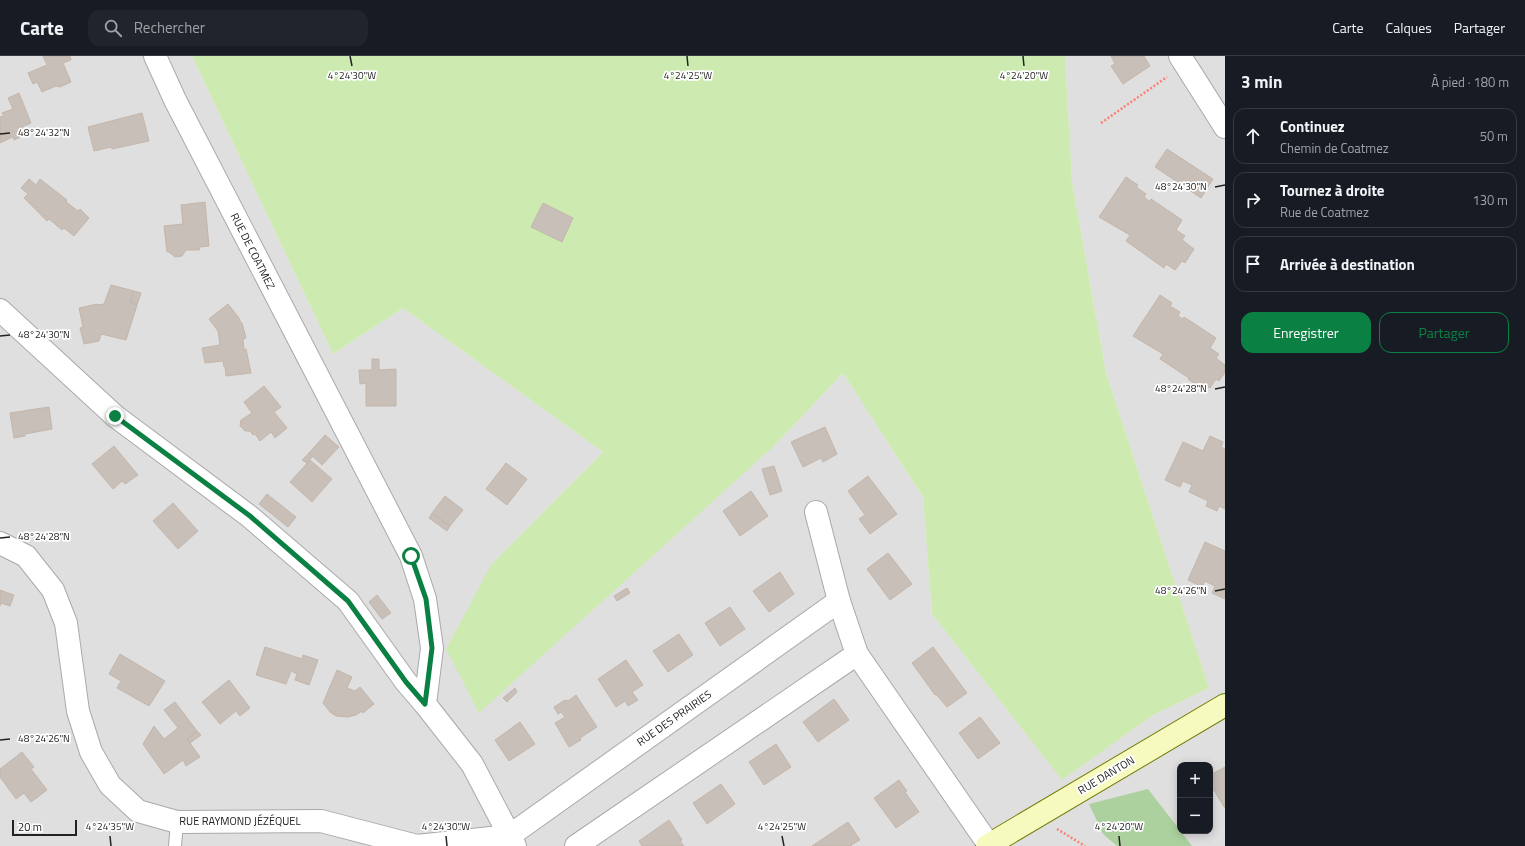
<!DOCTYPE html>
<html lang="fr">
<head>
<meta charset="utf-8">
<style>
	:root { --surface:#171b24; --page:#20242c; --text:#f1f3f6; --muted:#9ea1a6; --line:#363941; --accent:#0b8043 }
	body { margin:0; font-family:"Titillium Web",sans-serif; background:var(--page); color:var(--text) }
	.controls { position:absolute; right:12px; bottom:12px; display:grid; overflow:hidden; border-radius:8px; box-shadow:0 2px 10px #0003 }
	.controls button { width:36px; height:36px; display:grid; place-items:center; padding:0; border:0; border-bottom:1px solid var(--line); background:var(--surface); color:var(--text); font:20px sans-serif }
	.scale { position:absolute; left:12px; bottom:10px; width:65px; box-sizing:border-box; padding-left:4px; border:2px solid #222; border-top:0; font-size:11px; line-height:14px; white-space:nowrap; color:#222; -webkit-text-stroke:3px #fff; paint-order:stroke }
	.stop { position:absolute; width:12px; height:12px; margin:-9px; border:3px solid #0b8043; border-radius:50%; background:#fff }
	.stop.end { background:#0b8043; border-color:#fff; box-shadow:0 1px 4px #0008 }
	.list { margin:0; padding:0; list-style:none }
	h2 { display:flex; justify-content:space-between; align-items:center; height:52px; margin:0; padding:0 16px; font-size:17px }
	h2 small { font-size:13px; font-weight:400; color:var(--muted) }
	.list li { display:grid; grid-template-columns:26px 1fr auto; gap:12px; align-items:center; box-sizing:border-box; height:56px; margin:0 8px 8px; padding:0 8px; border:1px solid var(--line); border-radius:12px }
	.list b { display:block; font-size:15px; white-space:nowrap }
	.list p { margin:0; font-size:13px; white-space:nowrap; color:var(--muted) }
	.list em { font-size:13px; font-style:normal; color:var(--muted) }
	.actions { display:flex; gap:8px; padding:12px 16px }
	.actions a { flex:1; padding:9px 0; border:1px solid var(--accent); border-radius:12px; text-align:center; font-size:14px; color:var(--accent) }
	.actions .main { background:var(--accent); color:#fff }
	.icon { flex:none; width:22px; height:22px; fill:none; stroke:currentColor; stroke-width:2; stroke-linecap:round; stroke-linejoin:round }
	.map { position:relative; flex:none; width:1225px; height:790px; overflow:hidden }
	header { display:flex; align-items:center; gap:24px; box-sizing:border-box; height:56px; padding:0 20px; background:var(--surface); border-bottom:1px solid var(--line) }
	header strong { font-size:19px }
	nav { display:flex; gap:22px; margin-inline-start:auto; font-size:14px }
	.search { width:280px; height:36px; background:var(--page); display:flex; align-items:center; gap:10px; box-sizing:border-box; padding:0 14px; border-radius:12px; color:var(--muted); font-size:15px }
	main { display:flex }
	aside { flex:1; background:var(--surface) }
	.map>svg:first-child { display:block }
	.residential { fill:#e0dfdf; fill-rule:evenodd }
	.grass { fill:#cdebb0 }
	.forest { fill:#add19e }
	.building { fill:#c7bfb8; stroke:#c4b6ab }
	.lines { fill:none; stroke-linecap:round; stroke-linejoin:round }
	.lane-casing { stroke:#a9a9a9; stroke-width:14 }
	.street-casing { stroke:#a9a9a9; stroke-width:24 }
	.secondary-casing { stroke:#707d05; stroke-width:24 }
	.path { stroke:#fa8072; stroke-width:2.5; stroke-dasharray:2 2; stroke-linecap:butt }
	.lane { stroke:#fff; stroke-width:12 }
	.street { stroke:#fff; stroke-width:22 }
	.secondary { stroke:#f7fabf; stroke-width:22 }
	.route { stroke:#0b8043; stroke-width:5 }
	.ticks { fill:none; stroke:#222; stroke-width:1.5 }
	.labels { text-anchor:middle; stroke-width:3.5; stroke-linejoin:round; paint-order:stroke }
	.street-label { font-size:11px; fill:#222; stroke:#fff }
	.ticks-label { font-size:10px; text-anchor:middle; fill:#222; stroke:#fff; stroke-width:3.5; stroke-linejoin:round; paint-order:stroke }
</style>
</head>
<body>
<header>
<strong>Carte</strong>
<div class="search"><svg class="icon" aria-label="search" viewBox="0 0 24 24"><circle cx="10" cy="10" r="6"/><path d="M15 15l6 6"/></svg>Rechercher</div>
<nav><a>Carte</a><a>Calques</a><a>Partager</a></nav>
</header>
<main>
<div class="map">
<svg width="1225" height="790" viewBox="0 0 1225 790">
	<rect width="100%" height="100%" fill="#f2efe9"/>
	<path class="residential" d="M0,0H192L333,298L403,252L603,396L491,509L774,390L843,317L923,441L932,558L1062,723L1153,659L1209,632L1106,317L1072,126L1065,0H1225V790H0ZM1180,709H1210V775H1180Z"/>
	<path class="grass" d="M192,0H1065L1072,126L1106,317L1209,632L1153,659L1062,724L932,558L923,441L843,317L774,390L479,657L446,593L491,509L603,396L403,252L333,298Z"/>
	<path class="forest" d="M1148,733L1192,790H1117L1103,778L1089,748Z"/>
	<g class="building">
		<path d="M43,0H70L71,4L63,7L71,26L60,31L56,30L42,36L37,26L33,28L28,17L47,9Z"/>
		<path d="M1111,0H1144L1150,10L1123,28L1111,10L1115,8Z"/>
		<path d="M19,37L31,67L22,71L25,79L14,84L13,81L0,87V61L4,60L2,57L13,53L8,42Z"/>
		<path d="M142,57L149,85L112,93L111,91L94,95L88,71Z"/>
		<path d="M1167,93L1213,123L1201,142L1155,111Z"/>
		<path d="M1126,121L1138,129L1136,131L1146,138L1144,141L1149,145L1151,143L1182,164L1176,174L1185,180L1182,184L1194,193L1185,207L1182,205L1175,214L1166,208L1164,212L1154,205L1126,185L1130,179L1099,161Z"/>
		<path d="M29,123L36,129L40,123L67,144L66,146L78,155L80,153L89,162L74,180L64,172L62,174L49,163L47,165L24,142L28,138L21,132Z"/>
		<path d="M205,146L209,190L200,191L199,194H186L182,200L175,201L169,196H167L164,170L183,168L181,149Z"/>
		<path d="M543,147L573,162L562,186L531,171Z"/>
		<path d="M111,229L134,235L130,246L137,249L126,284L101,278L99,285L84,288L80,272L83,271L79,252L97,248L98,249L104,248Z"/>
		<path d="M134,235L141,237L137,249L130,246Z"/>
		<path d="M1160,239L1172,247L1170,250L1180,256L1178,260L1183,263L1184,261L1216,282L1210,292L1219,298L1216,302L1225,309V316L1219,325L1216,323L1210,332L1201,327L1198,330L1188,323L1189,322L1160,303L1163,298L1133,280Z"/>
		<path d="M228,248L239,262L241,267H242L246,282L243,283L244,294L246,293L251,317L226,320L225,311H224L223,305L205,307L202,292L220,289L218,275L209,263Z"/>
		<path d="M372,303H379V314L396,313V350H366V327L360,328L359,314H372Z"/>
		<path d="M264,330L281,351L274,356L287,372L275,382L271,376L260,385L255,378L253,379L250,375H245L240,370L241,364L252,357L244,346Z"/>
		<path d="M49,351L52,373L25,378V380L14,382L10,357Z"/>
		<path d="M825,371L837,398L823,406L821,402L803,411L791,386Z"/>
		<path d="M325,379L339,391L322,409L309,397Z"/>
		<path d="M1210,380L1223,386L1221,391L1225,393V453L1219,450L1217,455L1206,450L1208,445L1189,436L1192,429L1183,425L1180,431L1165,424L1183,386L1203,395Z"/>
		<path d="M114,390L138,419L125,428L122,425L113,433L92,408Z"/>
		<path d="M309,397L313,400L307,407L302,404Z"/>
		<path d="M310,404L332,423L312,446L290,426Z"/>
		<path d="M506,407L527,423L507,449L486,433Z"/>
		<path d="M774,410L782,435L770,439L762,413Z"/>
		<path d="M868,420L897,458L870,478L859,463L865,459L848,435Z"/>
		<path d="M751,435L768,460L740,480L723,455Z"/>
		<path d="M267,438L296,461L288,471L259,448Z"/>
		<path d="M445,440L463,454L450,470L432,457Z"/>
		<path d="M173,447L198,475L178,493L153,465Z"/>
		<path d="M432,457L450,470L447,475L429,462Z"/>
		<path d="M1205,486L1225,495V543L1212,537L1215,530L1205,525L1202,531L1188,524Z"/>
		<path d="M888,497L912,528L890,544L867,513Z"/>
		<path d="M780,516L794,538L769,556L753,535Z"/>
		<path d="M627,532L630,537L617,545L614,540Z"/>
		<path d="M0,534L14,539L10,550L1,547L0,550Z"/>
		<path d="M377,539L391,557L382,563L369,546Z"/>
		<path d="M730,551L745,573L720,590L705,567Z"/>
		<path d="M679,578L693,599L668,616L653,595Z"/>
		<path d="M265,591L302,603L303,599L318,604L309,629L295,624L297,618L291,615L286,628L256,619Z"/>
		<path d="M933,591L967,637L947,651L936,638L935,639L912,607Z"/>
		<path d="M120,598L165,625L149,650L117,632L121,625L109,618Z"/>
		<path d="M626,604L643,629L632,636L638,644L628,650L625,645L616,651L598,623Z"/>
		<path d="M337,614L352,621L347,632L355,635L360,631L374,648L363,657L362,655L356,659L348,661L336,660L330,656L323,647Z"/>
		<path d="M229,624L250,652L240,660L236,655L220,668L202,646Z"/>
		<path d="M515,632L517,636L507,646L503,642Z"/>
		<path d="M576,639L597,671L580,682L581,684L569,691L555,667L565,661L561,656L558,658L554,651L565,644L568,645Z"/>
		<path d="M834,643L849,664L818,686L803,666Z"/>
		<path d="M175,646L197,675L187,683L200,701L186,710L183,704L164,718L143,688L154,670L164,683L178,672L164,654Z"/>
		<path d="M980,661L1000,687L978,703L959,677Z"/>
		<path d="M520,666L535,688L509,705L495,684Z"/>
		<path d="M197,675L201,679L190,687L187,683Z"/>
		<path d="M776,688L791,711L764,729L749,706Z"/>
		<path d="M22,696L34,711L31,713L47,734L31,746L24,737L16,743L0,721V713Z"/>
		<path d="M1225,711V751H1224L1214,734L1210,737V719Z"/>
		<path d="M899,724L907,735L905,736L919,756L896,772L874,742Z"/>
		<path d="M721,728L735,748L707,768L693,747Z"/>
		<path d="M669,764L682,784L680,785L684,790H642L639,785Z"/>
		<path d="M848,766L860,784L851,789L852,790H812Z"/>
	</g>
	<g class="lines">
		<g class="lane-casing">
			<path id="lane" d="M175,790L177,766"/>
		</g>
		<g class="street-casing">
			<g id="street">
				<path d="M155,0L175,44L411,500L425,543L432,592L425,648L472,708L515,790"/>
				<path d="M1180,0L1225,71"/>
				<path d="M0,254L115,360L249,460L348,545L406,626L425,648"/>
				<path d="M816,456L839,545L857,598L989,789"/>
				<path d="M0,487L26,500L53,534L66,567L78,655L91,696L110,729L138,755L177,766L321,765L417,790L509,780L839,545"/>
				<path d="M576,790L857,598"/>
			</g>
		</g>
		<g class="secondary-casing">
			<path id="secondary" d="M987,790L1225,649"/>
		</g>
		<g class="path">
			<path d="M1101,67L1167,21"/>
			<path d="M1057,773L1085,790"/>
		</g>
		<use href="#lane" class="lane"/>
		<use href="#street" class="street"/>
		<use href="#secondary" class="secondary"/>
	</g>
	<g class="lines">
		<path class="route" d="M115,360L250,460L348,545L406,626L425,648L432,592L426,543L411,500"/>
	</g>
	<path class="ticks" d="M350,0L352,10M687,0L688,10M1023,0L1024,10M0,78L10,77M1215,131L1225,129M0,280L10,279M1215,333L1225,331M0,482L10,481M1215,535L1225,533M0,684L10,683M110,780L111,790M446,780L447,790M782,780L784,790M1119,780L1120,790"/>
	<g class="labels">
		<g class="street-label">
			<text transform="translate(253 195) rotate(63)" y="4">RUE DE COATMEZ</text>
			<text transform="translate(674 662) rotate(-35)" y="4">RUE DES PRAIRIES</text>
			<text transform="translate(1106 719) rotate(-31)" y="4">RUE DANTON</text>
			<text x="240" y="769">RUE RAYMOND JÉZÉQUEL</text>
		</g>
	</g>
	<g class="ticks-label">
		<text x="352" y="23">4°24'30"W</text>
		<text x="688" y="23">4°24'25"W</text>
		<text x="1024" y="23">4°24'20"W</text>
		<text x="44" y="80">48°24'32"N</text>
		<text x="1181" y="134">48°24'30"N</text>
		<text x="44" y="282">48°24'30"N</text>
		<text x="1181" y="336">48°24'28"N</text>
		<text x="44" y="484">48°24'28"N</text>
		<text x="1181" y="538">48°24'26"N</text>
		<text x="44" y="686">48°24'26"N</text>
		<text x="110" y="774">4°24'35"W</text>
		<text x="446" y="774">4°24'30"W</text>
		<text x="782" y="774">4°24'25"W</text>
		<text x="1119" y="774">4°24'20"W</text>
	</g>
</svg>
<div class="controls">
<button>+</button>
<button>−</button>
</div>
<div class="scale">20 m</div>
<div class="stop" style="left:411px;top:500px"></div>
<div class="stop end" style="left:115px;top:360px"></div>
</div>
<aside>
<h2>3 min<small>À pied · 180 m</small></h2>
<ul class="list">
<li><svg class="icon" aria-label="ahead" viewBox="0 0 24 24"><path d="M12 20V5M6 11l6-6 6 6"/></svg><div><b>Continuez</b><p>Chemin de Coatmez</p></div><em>50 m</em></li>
<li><svg class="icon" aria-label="right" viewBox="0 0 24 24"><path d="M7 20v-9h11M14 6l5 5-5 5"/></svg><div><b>Tournez à droite</b><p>Rue de Coatmez</p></div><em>130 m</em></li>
<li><svg class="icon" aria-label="arrive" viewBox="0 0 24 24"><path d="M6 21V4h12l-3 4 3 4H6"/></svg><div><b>Arrivée à destination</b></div></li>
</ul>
<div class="actions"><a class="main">Enregistrer</a><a>Partager</a></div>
</aside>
</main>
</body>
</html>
